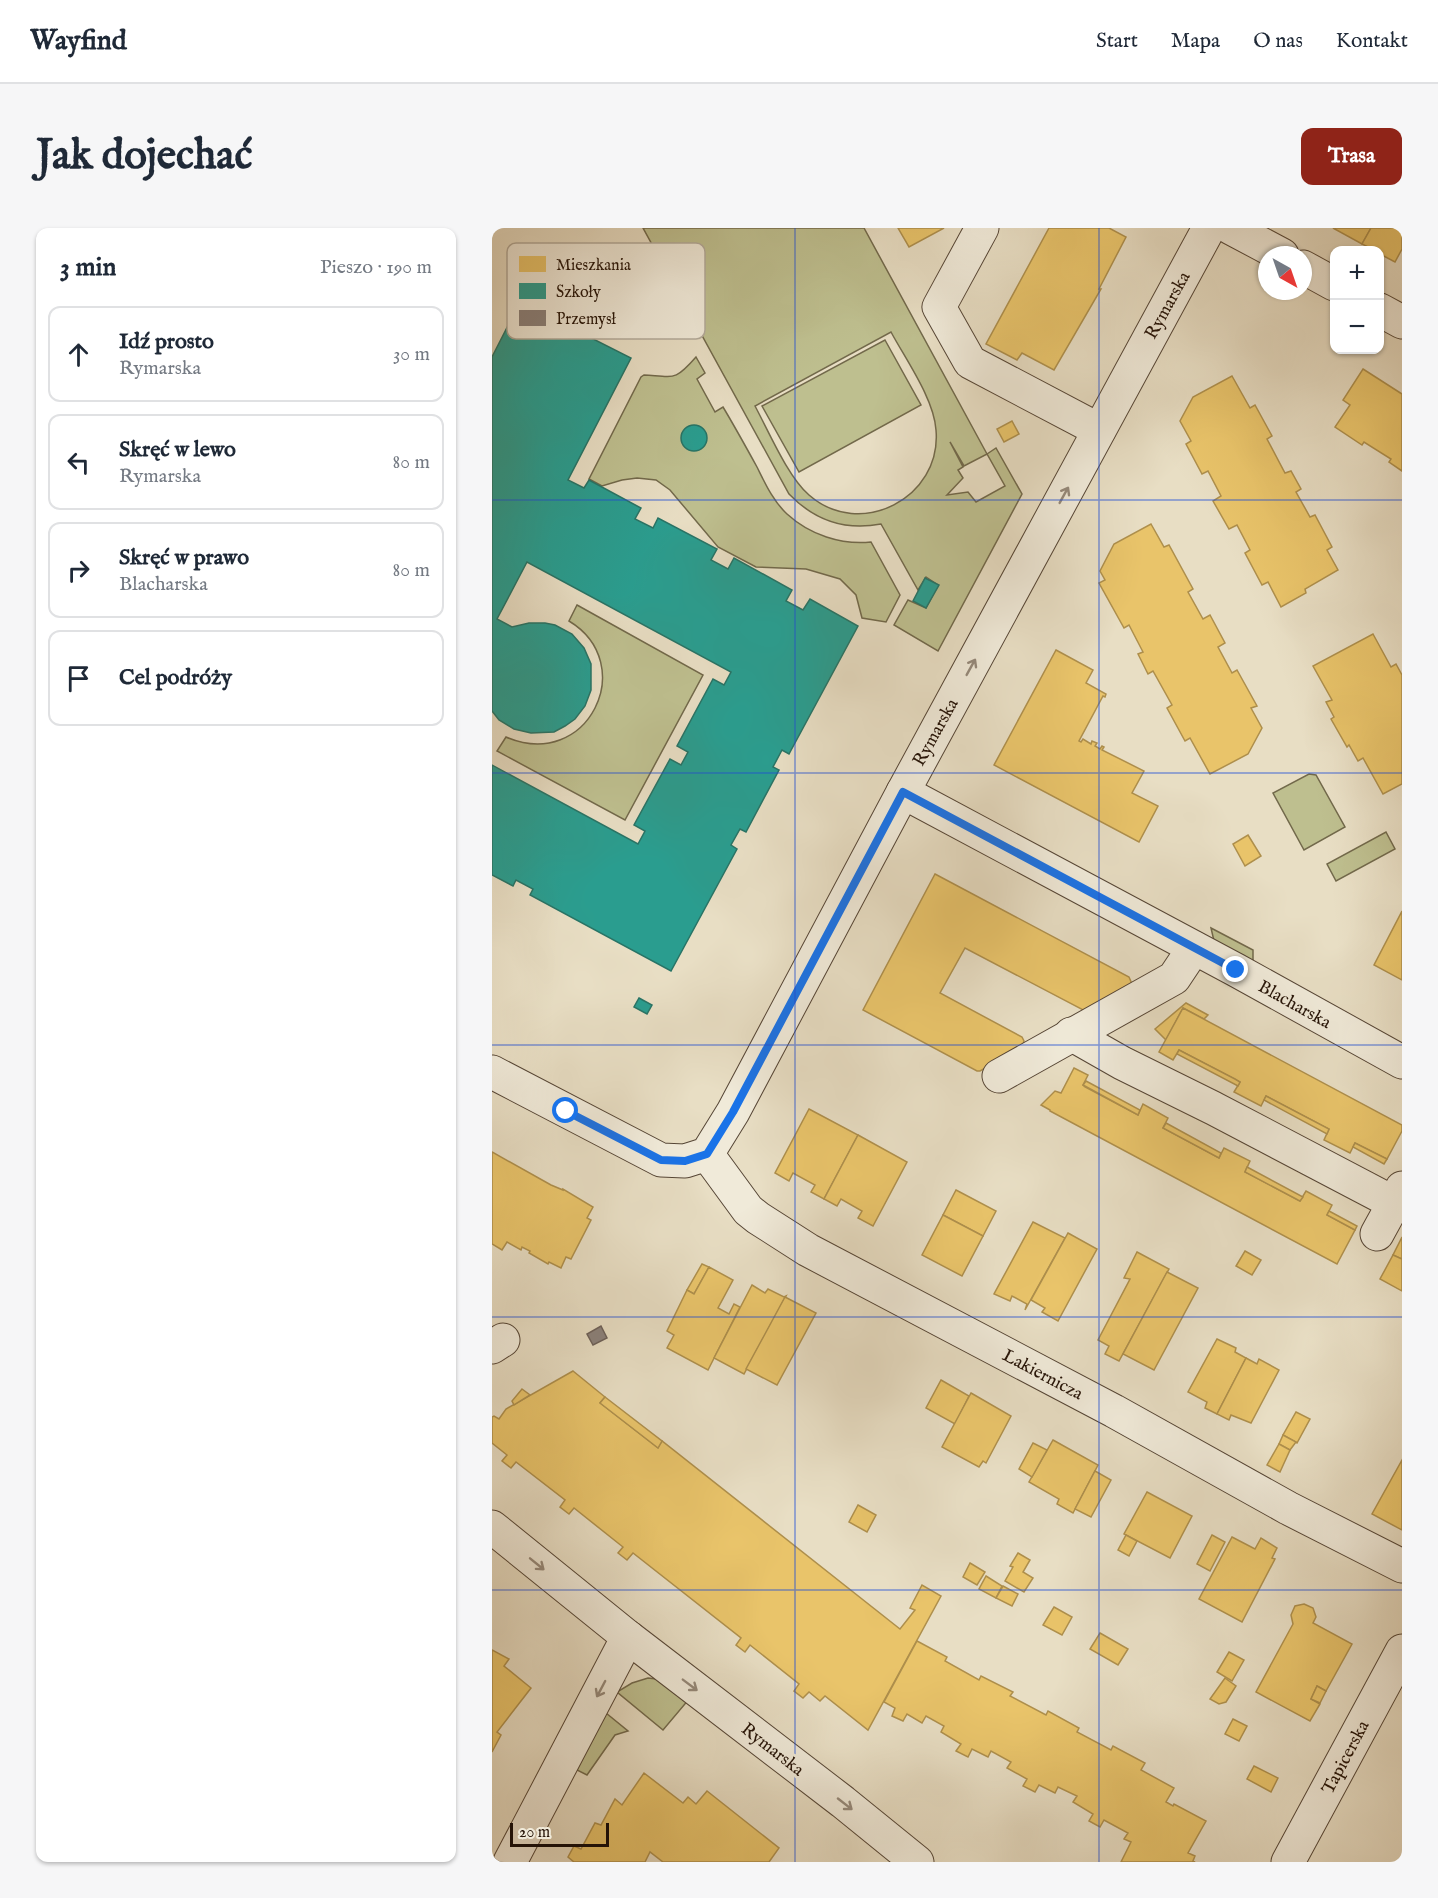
<!DOCTYPE html>
<html lang="pl">
<head>
<meta charset="utf-8">
<style>
	:root { --surface:#fff; --page:#f6f6f7; --text:#1f2937; --muted:#747a83; --line:#e0e1e3; --accent:#8f2418 }
	body { margin:0; font-family:"IM FELL English",serif; background:var(--page); color:var(--text) }
	.controls { position:absolute; right:18px; top:18px; display:grid; overflow:hidden; border-radius:12px; box-shadow:0 2px 4px #0004 }
	.controls button { width:54px; height:54px; display:grid; place-items:center; padding:0; border:0; border-bottom:2px solid var(--line); background:var(--surface); color:var(--text); font:30px sans-serif }
	.compass { position:absolute; left:766px; top:18px; width:54px; height:54px; border-radius:50%; background:var(--surface); box-shadow:0 2px 4px #0004; rotate:140deg }
	.scale { position:absolute; left:18px; bottom:15px; width:99px; box-sizing:border-box; padding-left:6px; border:3px solid #251307; border-top:0; font-size:16px; line-height:21px; white-space:nowrap; color:#251307; -webkit-text-stroke:4px #f0ead9; paint-order:stroke }
	.stop { position:absolute; width:18px; height:18px; margin:-14px; border:4px solid #1a73e8; border-radius:50%; background:#fff }
	.stop.end { background:#1a73e8; border-color:#fff; box-shadow:0 2px 6px #0008 }
	.list { margin:0; padding:0; list-style:none }
	h2 { display:flex; justify-content:space-between; align-items:center; height:78px; margin:0; padding:0 24px; font-size:26px }
	h2 small { font-size:20px; font-weight:400; color:var(--muted) }
	.list li { display:grid; grid-template-columns:39px 1fr auto; gap:18px; align-items:center; box-sizing:border-box; height:96px; margin:0 12px 12px; padding:0 12px; border:2px solid var(--line); border-radius:12px }
	.list b { display:block; font-size:22px; white-space:nowrap }
	.list p { margin:0; font-size:20px; white-space:nowrap; color:var(--muted) }
	.list em { font-size:20px; font-style:normal; color:var(--muted) }
	.icon { flex:none; width:33px; height:33px; fill:none; stroke:currentColor; stroke-width:2; stroke-linecap:round; stroke-linejoin:round }
	.map { position:relative; flex:none; width:910px; height:1634px; overflow:hidden; border-radius:12px }
	header { display:flex; align-items:center; gap:36px; box-sizing:border-box; height:84px; padding:0 30px; background:var(--surface); border-bottom:2px solid var(--line) }
	header strong { font-size:28px }
	nav { display:flex; gap:33px; margin-inline-start:auto; font-size:21px }
	.intro { display:flex; align-items:center; justify-content:space-between; box-sizing:border-box; height:144px; padding:0 36px }
	h1 { margin:0; font-size:42px }
	.button { padding:15px 27px; border-radius:12px; background:var(--accent); color:#fff; font-size:21px; font-weight:700 }
	main { display:flex; gap:36px; padding:0 36px }
	aside { flex:1; background:var(--surface); border-radius:12px; box-shadow:0 2px 4px #0004 }
	.map>svg:first-child { display:block }
	.green { fill:#bebf8f; stroke:#72694b; stroke-width:1.5; fill-rule:evenodd }
	.homes { fill:#e9c46a; stroke:#ae8f4c; stroke-width:1.5 }
	.schools { fill:#2a9d8f; stroke:#287466; stroke-width:1.5 }
	.industry { fill:#8a817c; stroke:#6c6059; stroke-width:1.5 }
	.lines { fill:none; stroke-linecap:round; stroke-linejoin:round }
	.minor-casing { stroke:#564636; stroke-width:35 }
	.minor { stroke:#f0ead9; stroke-width:33 }
	.oneway { stroke:#95897a }
	.route { stroke:#1a73e8; stroke-width:8 }
	.grid { fill:none; stroke:#1d4ed8; stroke-width:1.5; stroke-opacity:0.55 }
	.labels { text-anchor:middle; stroke-width:6; stroke-linejoin:round; paint-order:stroke }
	.street-label { font-size:18px; fill:#251307; stroke:#f0ead9 }
	.key { fill:#f0ead9; stroke:#b3aa9a; stroke-width:1.5 }
	.key-label { font-size:16px; fill:#251307 }
</style>
</head>
<body>
<header>
<strong>Wayfind</strong>
<nav><a>Start</a><a>Mapa</a><a>O nas</a><a>Kontakt</a></nav>
</header>
<div class="intro"><h1>Jak dojechać</h1><a class="button">Trasa</a></div>
<main>
<aside>
<h2>3 min<small>Pieszo · 190 m</small></h2>
<ul class="list">
<li><svg class="icon" aria-label="ahead" viewBox="0 0 24 24"><path d="M12 20V5M6 11l6-6 6 6"/></svg><div><b>Idź prosto</b><p>Rymarska</p></div><em>30 m</em></li>
<li><svg class="icon" aria-label="left" viewBox="0 0 24 24"><path d="M17 20v-9H6M10 6l-5 5 5 5"/></svg><div><b>Skręć w lewo</b><p>Rymarska</p></div><em>80 m</em></li>
<li><svg class="icon" aria-label="right" viewBox="0 0 24 24"><path d="M7 20v-9h11M14 6l5 5-5 5"/></svg><div><b>Skręć w prawo</b><p>Blacharska</p></div><em>80 m</em></li>
<li><svg class="icon" aria-label="arrive" viewBox="0 0 24 24"><path d="M6 21V4h12l-3 4 3 4H6"/></svg><div><b>Cel podróży</b></div></li>
</ul>
</aside>
<div class="map">
<svg width="910" height="1634" viewBox="0 0 910 1634">
	<rect width="100%" height="100%" fill="#e8dec4"/>
	<filter id="stains"><feTurbulence type="fractalNoise" baseFrequency=".00333" numOctaves="4"/><feColorMatrix values="0 0 0 0 .2 0 0 0 0 .09 0 0 0 0 .02 0 0 0 .5 -.17"/></filter>
	<radialGradient id="worn" r=".72"><stop offset=".6" stop-color="#630" stop-opacity="0"/><stop offset="1" stop-color="#630" stop-opacity=".3"/></radialGradient>
	<g class="green">
		<path d="M151,0H372L495,226L504,220L530,266L446,423L402,397L416,372L434,380L446,357L434,349L426,362L389,296C353,303 323,293 297,266ZM399,104C414,132 442,171 444,202C450,270 368,312 317,267C296,249 277,204 263,178ZM458,214L472,238L495,226L513,258L484,274L476,264L455,267L471,250L466,242L471,239Z"/>
		<path d="M393,112L429,177L307,244L270,178Z"/>
		<path d="M204,129L213,145L205,151L223,184L231,179C243,199 254,219 265,239C273,255 281,273 295,286C318,307 349,317 379,314L408,367L394,394L370,390L364,367L348,351L314,341L264,339L226,319L178,262L164,252L145,250L130,252L110,258L97,251L149,149L152,147C183,149 183,153 204,129Z"/>
		<path d="M85,377L211,447L133,592L5,523L14,509C96,544 148,436 77,393Z"/>
		<path d="M817,546L824,547L853,599L812,622L781,565Z"/>
		<path d="M894,604L903,621L844,653L835,636Z"/>
		<path d="M719,700L761,722V735L722,713Z"/>
		<path d="M156,1450L173,1452L198,1470L171,1502L125,1464L140,1455Z"/>
		<path d="M114,1485L136,1503L123,1507L95,1547L83,1541Z"/>
	</g>
	<g class="homes">
		<path d="M406,0H452L417,19Z"/>
		<path d="M557,0H617L634,9L607,61H609L562,142L530,125L525,132L494,116Z"/>
		<path d="M841,0H879L870,16Z"/>
		<path d="M879,0H910V21L903,34L888,26V22H882L870,16Z"/>
		<path d="M871,141L910,166V243L897,234L899,231L872,214L870,217L843,199L858,177L851,172Z"/>
		<path d="M740,148L758,180L763,177L780,208L775,211L793,245L799,243L809,261L804,264L818,289L823,287L840,319L835,322L846,342L813,361L814,365L789,379L776,354L770,357L753,325L758,322L745,297L737,301L721,273L729,268L716,243L710,246L694,216L699,213L688,193L701,169Z"/>
		<path d="M520,193L527,206L512,214L505,201Z"/>
		<path d="M659,296L672,319L677,317L701,361L696,364L711,391L718,387L733,415L726,419L740,445L745,442L765,478L759,480L770,500L756,526L718,546L698,510L693,513L675,480L680,477L661,443L656,446L646,426L651,424L637,397L632,400L607,355L613,352L608,343L622,316Z"/>
		<path d="M881,406L899,439L904,436L910,447V556L891,566L871,530L866,533L857,517L855,519L839,491L842,489L834,474L840,472L821,438Z"/>
		<path d="M564,422L601,442L594,455L614,466L613,469L611,468L587,513L589,514L591,511L599,516L600,513L605,515L603,518L608,521L610,518L612,519L610,522L652,543L640,565L666,578L647,614L502,537Z"/>
		<path d="M756,607L769,628L753,638L741,616Z"/>
		<path d="M443,646L637,749L640,756L593,783L473,720L448,765L530,809L532,813L530,820L488,843H485L371,782Z"/>
		<path d="M910,683V752L882,737Z"/>
		<path d="M694,775L716,787L712,791L691,780L674,812L663,801Z"/>
		<path d="M691,780L910,897V903L895,931L863,915L858,925L832,912L837,901L774,868L769,878L742,864L748,854L687,822L681,832L667,824Z"/>
		<path d="M687,822L743,851L748,854L746,858L685,826Z"/>
		<path d="M582,840L596,847L591,857L593,859L646,887L651,876L676,890L671,900L727,930L732,920L758,933L753,944L808,973L814,963L840,977L835,987L863,1002L845,1036L558,883V882L549,877L563,863L569,865Z"/>
		<path d="M594,853L648,882L646,887L591,857Z"/>
		<path d="M774,868L837,901L835,906L772,872Z"/>
		<path d="M317,881L366,907L332,971L319,964L323,957L301,945L297,953L283,945Z"/>
		<path d="M674,895L729,925L727,930L671,900Z"/>
		<path d="M366,907L415,934L381,998L366,990L370,983L349,971L345,978L332,971Z"/>
		<path d="M863,915L895,931L892,936L861,919Z"/>
		<path d="M0,924L59,957L71,962V961L101,979L95,990L99,992L79,1031L74,1029L69,1040L57,1034L56,1036L37,1025L38,1023L30,1019L29,1022L15,1014L10,1022L0,1016Z"/>
		<path d="M755,939L811,969L808,973L806,972L753,944Z"/>
		<path d="M464,962L504,983L491,1008L451,987Z"/>
		<path d="M837,983L865,998L863,1002L835,987Z"/>
		<path d="M451,987L491,1008L470,1048L430,1027Z"/>
		<path d="M541,994L573,1010L533,1082L535,1076L520,1068L518,1073L502,1066Z"/>
		<path d="M576,1005L605,1021L566,1093L550,1084L553,1080L539,1072Z"/>
		<path d="M910,1009V1031L901,1027Z"/>
		<path d="M753,1023L769,1032L760,1047L744,1038Z"/>
		<path d="M645,1024L677,1041L627,1133L613,1126L617,1118L606,1112L638,1051L632,1050Z"/>
		<path d="M901,1027L910,1031V1063L888,1051Z"/>
		<path d="M210,1036L217,1039L202,1066L195,1062Z"/>
		<path d="M217,1039L241,1052L226,1080L237,1086L242,1076L248,1079L216,1142L175,1120L182,1107L175,1103L195,1062L202,1066Z"/>
		<path d="M675,1044L706,1060L662,1142L631,1126Z"/>
		<path d="M260,1057L273,1065L276,1061L292,1069L294,1068L252,1146L222,1130Z"/>
		<path d="M293,1069L324,1085L285,1157L254,1141Z"/>
		<path d="M725,1111L744,1120L743,1124L754,1130L725,1186L713,1180L715,1174L696,1164Z"/>
		<path d="M754,1130L765,1136L767,1131L787,1142L759,1195L739,1187L737,1192L725,1186Z"/>
		<path d="M81,1143L113,1169L108,1175L166,1220L170,1213L408,1401L423,1382L418,1380L430,1357L449,1368L376,1502L333,1468L328,1473L317,1464L311,1470L302,1463L307,1456L258,1417L253,1424L244,1417L249,1410L141,1325L135,1332L126,1325L131,1319L82,1280L77,1286L68,1279L73,1272L24,1234L19,1240L10,1233L15,1227L0,1215V1189L2,1188L7,1191L14,1181Z"/>
		<path d="M449,1152L477,1168L463,1196L434,1180Z"/>
		<path d="M30,1161L38,1167L22,1177L20,1173Z"/>
		<path d="M479,1165L519,1188L494,1235L491,1233L487,1239L450,1219Z"/>
		<path d="M113,1169L170,1213L166,1220L108,1175Z"/>
		<path d="M804,1184L818,1191L805,1215L791,1207Z"/>
		<path d="M791,1207L804,1214L798,1222L787,1216Z"/>
		<path d="M561,1212L606,1237L581,1285L565,1276L567,1271L537,1254Z"/>
		<path d="M541,1215L555,1222L540,1249L527,1241Z"/>
		<path d="M787,1216L798,1222L788,1244L775,1237Z"/>
		<path d="M910,1232V1302L880,1286Z"/>
		<path d="M603,1243L619,1252L599,1289L583,1281Z"/>
		<path d="M655,1264L700,1288L678,1330L632,1306Z"/>
		<path d="M366,1277L384,1287L375,1304L357,1294Z"/>
		<path d="M634,1307L645,1313L637,1328L626,1322Z"/>
		<path d="M720,1307L733,1314L718,1343L705,1336Z"/>
		<path d="M740,1309L763,1321L769,1310L785,1320L780,1330L783,1331L750,1394L707,1371Z"/>
		<path d="M526,1325L538,1332L531,1344L541,1350L532,1364L513,1353L521,1339L518,1338Z"/>
		<path d="M478,1335L493,1344L485,1357L471,1349Z"/>
		<path d="M494,1348L510,1358L504,1370L487,1361Z"/>
		<path d="M511,1358L526,1366L520,1378L504,1370Z"/>
		<path d="M812,1376L821,1380L824,1389L821,1395L860,1416L834,1463L825,1458L819,1471L828,1476L818,1493L764,1464L801,1396L799,1387L803,1378Z"/>
		<path d="M562,1379L580,1389L570,1407L551,1397Z"/>
		<path d="M608,1405L636,1421L626,1437L598,1421Z"/>
		<path d="M425,1413L455,1429L453,1433L487,1452L489,1448L521,1464L518,1468L554,1487L556,1483L587,1500L585,1504L619,1522L621,1518L653,1535L649,1542L682,1560L674,1574L681,1578L682,1576L714,1593L696,1625L703,1628L701,1633L703,1634H629L639,1614L632,1611L636,1605L612,1592L608,1599L597,1593L601,1586L581,1574L585,1568L566,1559L563,1565L547,1557L543,1564L531,1558L535,1551L515,1540L519,1534L499,1523L496,1529L480,1521L476,1529L464,1523L469,1516L449,1504L452,1498L434,1488L430,1495L415,1486L411,1493L400,1488L403,1480L392,1474Z"/>
		<path d="M0,1422L17,1431L12,1438L39,1460L5,1504L9,1507L0,1524Z"/>
		<path d="M737,1424L752,1432L740,1453L725,1444Z"/>
		<path d="M733,1450L744,1458L734,1474L727,1476L718,1471Z"/>
		<path d="M825,1458L834,1463L828,1475L819,1471Z"/>
		<path d="M741,1491L755,1498L747,1513L733,1506Z"/>
		<path d="M762,1538L786,1550L779,1564L755,1551Z"/>
		<path d="M152,1545L191,1575L196,1569L204,1576L215,1563L287,1620L277,1634H171L158,1624L153,1634H82L76,1629L82,1618L89,1621L103,1595L109,1597L123,1571L130,1577Z"/>
	</g>
	<g class="schools">
		<path d="M28,74L139,130L76,252L92,260L97,252L149,280L143,291L161,300L166,290L225,321L219,332L236,341L242,330L300,362L294,373L311,382L318,371L366,398L297,526L290,522L281,539L287,542L254,604L248,601L239,617L245,621L179,743L38,667L41,661L24,652L21,658L0,647V537L146,616L153,603L142,597L178,531L189,537L196,524L185,518L221,451L232,457L239,444L35,334L5,391L20,399L37,395H53L63,397L80,406L92,420L99,436V462L93,478L83,491L73,498L62,504L39,505L22,501L7,492L0,483V129Z"/>
		<circle cx="202" cy="210" r="13"/>
		<path d="M433,350L447,357L434,380L421,373Z"/>
		<path d="M147,770L160,777L155,786L142,779Z"/>
	</g>
	<path class="industry" d="M109,1098L115,1110L101,1117L95,1106Z"/>
	<g class="lines">
		<g class="minor-casing">
			<g id="minor">
				<path d="M490,0L447,79L478,134L607,202"/>
				<path d="M739,0L790,27"/>
				<path d="M811,39L842,56"/>
				<path d="M888,82L910,94"/>
				<path d="M411,564L744,742L910,834"/>
				<path d="M579,806L630,835L721,880L902,975L910,960"/>
				<path d="M0,844L169,932L193,933L215,926L241,884L411,564L717,0"/>
				<path d="M507,848L682,750L702,720"/>
				<path d="M215,926L256,982L266,990L316,1022L622,1183L796,1280L910,1338"/>
				<path d="M885,1006L902,975"/>
				<path d="M0,1119L11,1112"/>
				<path d="M0,1299L136,1409L351,1574L425,1634"/>
				<path d="M18,1634L136,1409"/>
				<path d="M796,1634L910,1423"/>
			</g>
		</g>
		<use href="#minor" class="minor"/>
	</g>
	<defs><path id="oneway-shaft" d="M-6 0H5M1.5-3L5.5 0L1.5 3" fill="none" stroke-width="1.6" stroke-linecap="round" stroke-linejoin="round" transform="scale(1.5)"/></defs>
	<g class="oneway">
		<use href="#oneway-shaft" transform="translate(572 267) rotate(-61)"/>
		<use href="#oneway-shaft" transform="translate(479 439) rotate(-61)"/>
		<use href="#oneway-shaft" transform="translate(45 1336) rotate(39)"/>
		<use href="#oneway-shaft" transform="translate(198 1457) rotate(37)"/>
		<use href="#oneway-shaft" transform="translate(109 1461) rotate(118)"/>
		<use href="#oneway-shaft" transform="translate(353 1576) rotate(38)"/>
	</g>
	<g class="lines">
		<path class="route" d="M74,883L169,932L193,933L215,926L241,884L411,564L744,742"/>
	</g>
	<path class="grid" d="M303,0V1634M607,0V1634M0,272H910M0,545H910M0,817H910M0,1089H910M0,1362H910"/>
	<g class="labels">
		<g class="street-label">
			<text transform="translate(675 77) rotate(-61)" y="6">Rymarska</text>
			<text transform="translate(443 504) rotate(-61)" y="6">Rymarska</text>
			<text transform="translate(803 776) rotate(29)" y="6">Blacharska</text>
			<text transform="translate(551 1146) rotate(28)" y="6">Lakiernicza</text>
			<text transform="translate(281 1521) rotate(38)" y="6">Rymarska</text>
			<text transform="translate(853 1529) rotate(-62)" y="6">Tapicerska</text>
		</g>
	</g>
	<rect x="15" y="15" width="198" height="96" rx="9" class="key"/>
	<rect x="27" y="28" width="27" height="16" fill="#e9c46a"/>
	<rect x="27" y="55" width="27" height="16" fill="#2a9d8f"/>
	<rect x="27" y="82" width="27" height="16" fill="#8a817c"/>
	<g class="key-label">
		<text x="64" y="42">Mieszkania</text>
		<text x="64" y="69">Szkoły</text>
		<text x="64" y="96">Przemysł</text>
	</g>
	<rect width="100%" height="100%" filter="url(#stains)"/>
	<rect width="100%" height="100%" fill="url(#worn)"/>
</svg>
<div class="controls">
<button>+</button>
<button>−</button>
</div>
<svg class="compass" viewBox="-18 -18 36 36"><path d="M0-13l5 13h-10z" fill="#e53935"/><path d="M0 13l5-13h-10z" fill="#747a83"/></svg>
<div class="scale">20 m</div>
<div class="stop" style="left:74px;top:883px"></div>
<div class="stop end" style="left:744px;top:742px"></div>
</div>
</main>
</body>
</html>
